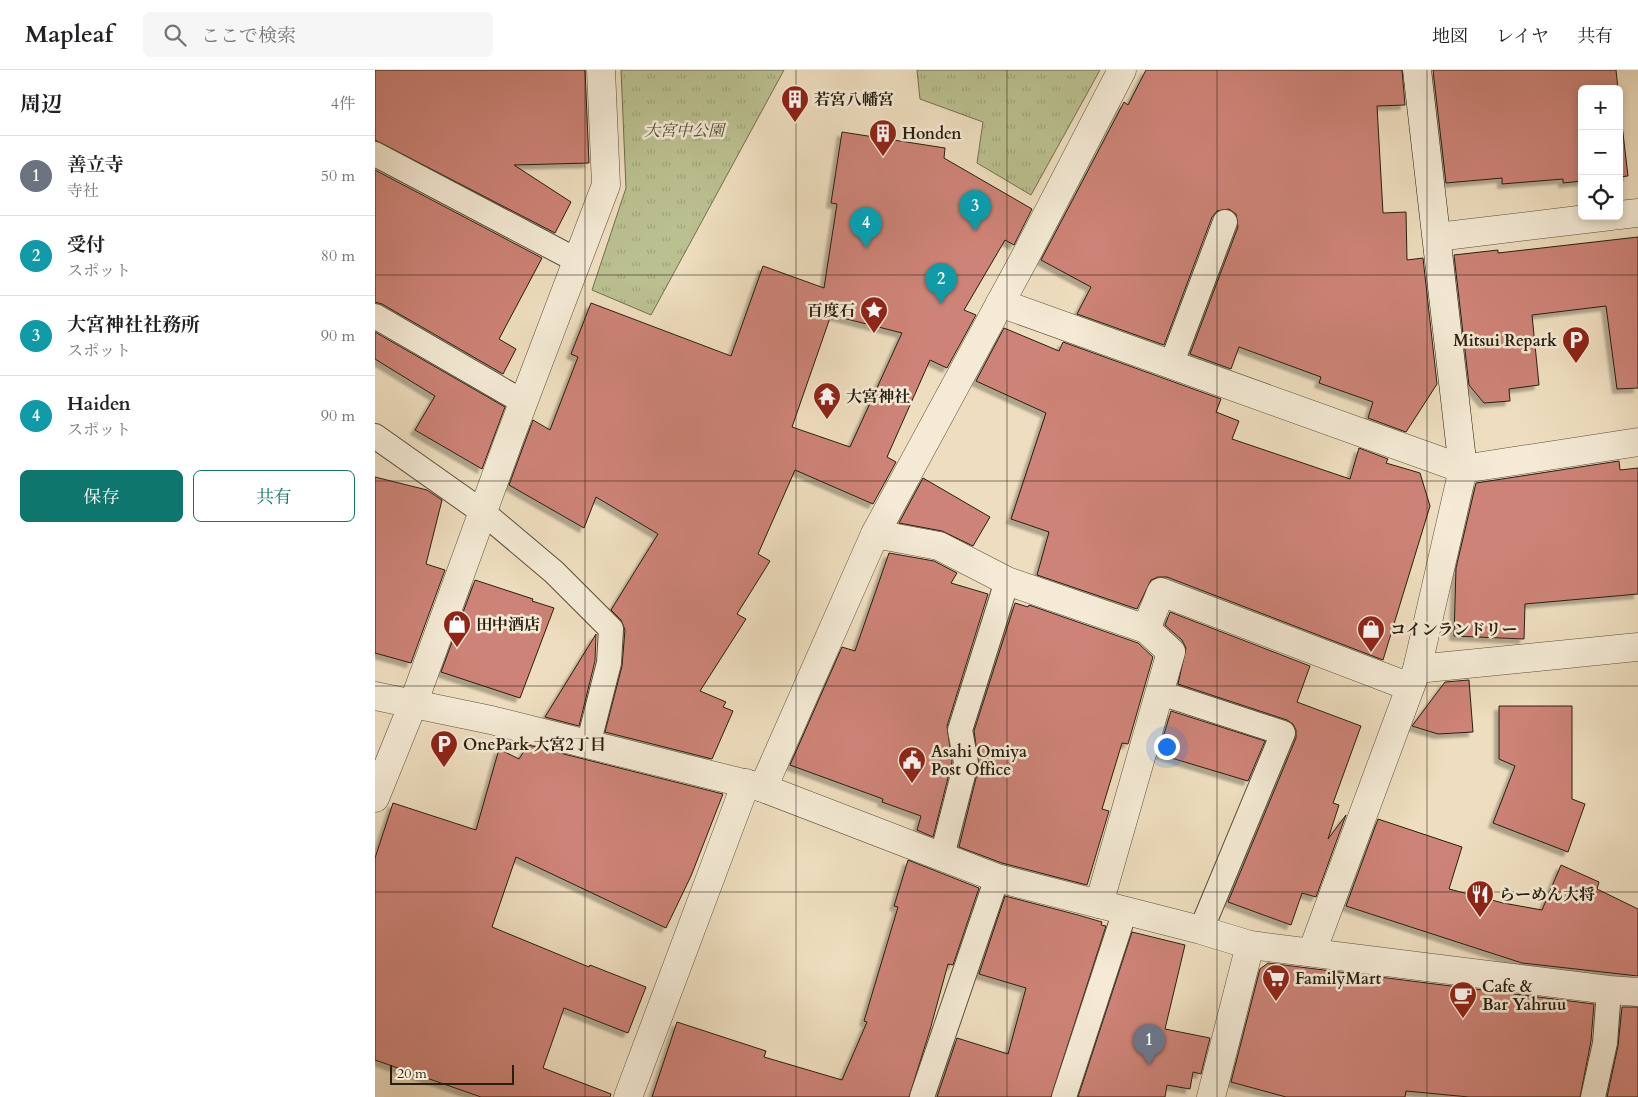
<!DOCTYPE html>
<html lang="ja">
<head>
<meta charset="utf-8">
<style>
	:root { --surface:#fff; --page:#f6f6f6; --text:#202124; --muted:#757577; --line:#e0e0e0; --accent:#0f766e }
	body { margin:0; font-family:Cardo,"Noto Serif JP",serif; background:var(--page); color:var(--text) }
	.controls { position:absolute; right:15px; top:15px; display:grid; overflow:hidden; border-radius:8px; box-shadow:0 2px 8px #0003 }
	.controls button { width:45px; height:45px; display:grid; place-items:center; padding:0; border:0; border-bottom:1px solid var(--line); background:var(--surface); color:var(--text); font:25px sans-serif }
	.scale { position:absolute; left:15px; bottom:12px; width:124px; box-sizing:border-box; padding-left:5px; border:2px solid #281e11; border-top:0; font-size:14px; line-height:18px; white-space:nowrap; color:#281e11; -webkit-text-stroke:4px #f4ead5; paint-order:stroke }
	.you { position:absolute; left:791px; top:676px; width:18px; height:18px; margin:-12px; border:4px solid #fff; border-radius:50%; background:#1a73e8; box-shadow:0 0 0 8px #1a73e833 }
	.badge { display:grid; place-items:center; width:32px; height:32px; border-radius:50%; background:var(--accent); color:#fff; font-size:16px; font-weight:700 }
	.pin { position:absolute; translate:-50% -41px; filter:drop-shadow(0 1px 2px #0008) }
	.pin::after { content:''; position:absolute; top:26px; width:18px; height:15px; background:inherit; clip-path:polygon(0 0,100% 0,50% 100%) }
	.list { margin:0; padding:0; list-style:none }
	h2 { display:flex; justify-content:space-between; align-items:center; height:65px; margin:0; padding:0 20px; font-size:21px }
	h2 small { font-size:16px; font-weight:400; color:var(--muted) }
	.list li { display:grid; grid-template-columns:32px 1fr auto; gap:15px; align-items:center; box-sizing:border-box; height:80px; padding:0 20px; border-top:1px solid var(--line) }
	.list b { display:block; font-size:19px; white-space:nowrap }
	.list p { margin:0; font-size:16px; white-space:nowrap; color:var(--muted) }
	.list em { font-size:16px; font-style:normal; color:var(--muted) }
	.actions { display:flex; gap:10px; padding:15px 20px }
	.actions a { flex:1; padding:11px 0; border:1px solid var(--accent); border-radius:8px; text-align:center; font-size:18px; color:var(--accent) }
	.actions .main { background:var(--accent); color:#fff }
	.icon { flex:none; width:28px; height:28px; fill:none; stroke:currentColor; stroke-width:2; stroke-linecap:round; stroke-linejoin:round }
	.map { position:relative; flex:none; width:1263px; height:1027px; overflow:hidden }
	header { display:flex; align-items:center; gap:30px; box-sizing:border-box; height:70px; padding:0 25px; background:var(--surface); border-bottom:1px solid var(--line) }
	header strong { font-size:24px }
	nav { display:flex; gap:28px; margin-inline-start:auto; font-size:18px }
	.search { width:350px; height:45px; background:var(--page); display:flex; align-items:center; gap:12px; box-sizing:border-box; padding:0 18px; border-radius:8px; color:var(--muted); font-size:19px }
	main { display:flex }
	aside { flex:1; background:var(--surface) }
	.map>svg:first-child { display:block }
	.park { fill:url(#park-tufts); stroke:#726f50 }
	.building { fill:#cd8377; stroke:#281e11; fill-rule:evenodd; filter:url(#shadow) }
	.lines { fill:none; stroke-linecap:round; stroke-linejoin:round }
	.lane-casing { stroke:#5a4e3c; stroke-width:26 }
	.street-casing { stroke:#5a4e3c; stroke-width:29 }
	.secondary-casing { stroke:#281e11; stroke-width:29 }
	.lane { stroke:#f4ead5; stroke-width:24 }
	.street { stroke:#f4ead5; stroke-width:28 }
	.secondary { stroke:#f4ead5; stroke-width:28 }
	.grid { fill:none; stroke:#281e11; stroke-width:1; stroke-opacity:0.55 }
	.labels { text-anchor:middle; stroke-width:5; stroke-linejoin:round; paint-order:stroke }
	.poi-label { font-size:16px; font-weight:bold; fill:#281e11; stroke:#f4ead5; text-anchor:start }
	.park-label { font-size:16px; font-style:italic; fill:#544f37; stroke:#f4ead5 }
</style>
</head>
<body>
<header>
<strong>Mapleaf</strong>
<div class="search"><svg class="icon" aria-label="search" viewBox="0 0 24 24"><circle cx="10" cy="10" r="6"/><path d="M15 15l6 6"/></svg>ここで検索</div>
<nav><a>地図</a><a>レイヤ</a><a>共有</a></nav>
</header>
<main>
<aside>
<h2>周辺<small>4件</small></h2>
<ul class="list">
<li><span class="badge" style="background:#6b7280">1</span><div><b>善立寺</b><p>寺社</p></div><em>50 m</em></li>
<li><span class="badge" style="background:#0f9aa8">2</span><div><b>受付</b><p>スポット</p></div><em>80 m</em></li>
<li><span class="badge" style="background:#0f9aa8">3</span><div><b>大宮神社社務所</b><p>スポット</p></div><em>90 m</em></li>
<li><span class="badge" style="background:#0f9aa8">4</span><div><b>Haiden</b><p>スポット</p></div><em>90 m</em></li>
</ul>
<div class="actions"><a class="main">保存</a><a>共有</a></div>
</aside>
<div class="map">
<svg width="1263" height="1027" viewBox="0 0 1263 1027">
	<defs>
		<pattern id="park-tufts" width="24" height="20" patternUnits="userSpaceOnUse" patternTransform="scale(1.25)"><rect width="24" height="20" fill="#bbc090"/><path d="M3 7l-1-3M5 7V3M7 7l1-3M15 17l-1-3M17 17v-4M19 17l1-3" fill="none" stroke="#a1a57b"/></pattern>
		<filter id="shadow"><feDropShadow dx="-4.5" dy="4.5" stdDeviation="1" flood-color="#0004"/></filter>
	</defs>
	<rect width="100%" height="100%" fill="#eedebf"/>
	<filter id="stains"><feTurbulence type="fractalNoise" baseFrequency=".004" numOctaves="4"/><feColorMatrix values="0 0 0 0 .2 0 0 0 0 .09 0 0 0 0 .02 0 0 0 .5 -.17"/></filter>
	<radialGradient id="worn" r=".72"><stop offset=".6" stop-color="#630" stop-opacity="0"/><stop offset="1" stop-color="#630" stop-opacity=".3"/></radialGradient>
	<g class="park">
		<path d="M246,0H409L276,245L217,220L251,118Z"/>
		<path d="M542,0H725L656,125L602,93L608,52L545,29Z"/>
	</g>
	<g class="building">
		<path d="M0,0H210L214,93L139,95L196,132L180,163L0,70Z"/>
		<path d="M771,0H1027L1030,35L1002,36L1008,143L1031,142L1032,190L1048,188L1062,314L1031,362L993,348L998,332L944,313L946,307L864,277L856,299L815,284L863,157L861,144L854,139L842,141L837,147L789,275L702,244L716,217L666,190L749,32L753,35Z"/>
		<path d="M1058,0H1241L1243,19H1207V111L1188,113V109L1127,114V108L1071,113Z"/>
		<path d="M1244,29L1253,106L1244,107Z"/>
		<path d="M467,62L570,78L569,88L657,139L639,175L630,170L589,240L601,245L572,298L555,290L512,387L521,392L498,434L420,400L383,484L395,491L362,544L371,549L325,621L351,632L348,637L358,641L337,689L230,662L247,596L250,560L246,550L236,540L283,464L221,427L209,458L134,415L158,350L175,360L203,287L196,284L216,233L356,286L388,196L449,218L462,134L456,133ZM456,245L527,263L475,377L417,357Z"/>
		<path d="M0,100L167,188L124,269L141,279L128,304L7,234L0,232Z"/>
		<path d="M1263,167V318L1242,319L1231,236L1157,245L1164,315L1134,319L1135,331L1109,333L1094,315L1079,185L1123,180V183Z"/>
		<path d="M629,258L684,281L688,272L846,329L841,342L864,351L857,369L975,409L984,378L1013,389L1011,393L1045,403L1055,436L1008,590L792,507H783L776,510L762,539L662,505L674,462L636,449L671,343L601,311Z"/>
		<path d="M0,262L130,337L107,399L40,360L60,326L0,289Z"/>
		<path d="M1244,391L1245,400L1263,398V524L1150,534L1149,569L1079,566L1081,498L1101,413Z"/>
		<path d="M0,407L52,420L67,430L51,494L70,500L36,593L0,583Z"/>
		<path d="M548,408L615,447L598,476L567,461L524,453Z"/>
		<path d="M514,483L559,491L582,503L576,513L613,524L572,656L577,692L558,767L542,760L546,746L507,732L508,729L415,695L467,577L480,581Z"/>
		<path d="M100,510L158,529L157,531L179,538L145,628L66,602Z"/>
		<path d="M640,533L653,537L654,535L763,573L778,587L753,674L747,673L727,739L734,741L712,815L627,793L584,777L604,696L599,661Z"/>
		<path d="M795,542L935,596L922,632L986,656L958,733L964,735L953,769L971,745L941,827L927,823L916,855L853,832L921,668V660L918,654L912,650L803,614L811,578L807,570L790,555Z"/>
		<path d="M221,564L220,591L204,656L170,647Z"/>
		<path d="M1094,610L1098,662L1063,664L1037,656L1070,612Z"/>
		<path d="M1124,636H1197V729L1210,734L1193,782L1118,753L1140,696L1124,689Z"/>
		<path d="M796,641L890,671L873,711L783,684Z"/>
		<path d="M153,675L348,724L316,806L291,858L141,787L117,857L214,897L215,895L271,917L253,963L189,938L168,998L236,1024L235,1027H106L0,990V788L18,733L101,760L124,679L144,689Z"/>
		<path d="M1003,749L1087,777L1074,819L1128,833L1167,840L1186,795L1224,812L1222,819L1263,839V906L1147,893L971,836Z"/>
		<path d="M533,790L604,818L578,895L573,894L555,960L534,1027H277L302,952L391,981L389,987L467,1010L492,952L489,951L523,837L519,836Z"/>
		<path d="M630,826L703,845L727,852L726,855L731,856L676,1027H562L582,968L633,984L651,918L604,904Z"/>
		<path d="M757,862L810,875L790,959L835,968L826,1004L818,1002L815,1019L792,1015L790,1027H703Z"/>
		<path d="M893,893L1219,934L1216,971L1205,1027H1094L1031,1021L1030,1027H911L856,1012L885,899Z"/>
		<path d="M1247,937H1263V1027H1232L1243,976Z"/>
	</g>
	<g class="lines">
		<g class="lane-casing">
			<g id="lane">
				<path d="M0,84L201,190"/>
				<path d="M0,246L148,332"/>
				<path d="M796,295L850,152"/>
				<path d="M0,366L109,443L179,502L236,559L234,593L213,675"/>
				<path d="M786,623L908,663L826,860"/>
				<path d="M567,786L591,693L585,660L632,511"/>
				<path d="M547,1027L622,808"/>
				<path d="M689,1027L750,841"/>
				<path d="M1218,1027L1230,973L1234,920"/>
			</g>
		</g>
		<g class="street-casing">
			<g id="street">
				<path d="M1244,145L1263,143"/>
				<path d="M1062,167L1236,146"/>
				<path d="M625,233L1088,399L1263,372"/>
				<path d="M500,464L564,476L632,511L771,559L796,582L724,834"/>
				<path d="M771,559L786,522L1035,617"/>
				<path d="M1042,599L1263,577"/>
				<path d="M0,626L116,650L388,718L622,808L826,860L875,875L1234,920L1263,922"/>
				<path d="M388,718L500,464L649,189L747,0"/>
				<path d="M0,728L38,634L134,370L231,115L226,0"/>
				<path d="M937,882L1042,599L1088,399"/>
				<path d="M253,1027L371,713"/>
				<path d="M836,1027L875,875"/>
			</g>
		</g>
		<g class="secondary-casing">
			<path id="secondary" d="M1042,0L1088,399"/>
		</g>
		<use href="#lane" class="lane"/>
		<use href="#street" class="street"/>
		<use href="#secondary" class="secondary"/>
	</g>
	<path class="grid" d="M210,0V1027M421,0V1027M632,0V1027M842,0V1027M1052,0V1027M0,205H1263M0,411H1263M0,616H1263M0,822H1263"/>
	<defs>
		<g id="building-pin" transform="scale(1.4375)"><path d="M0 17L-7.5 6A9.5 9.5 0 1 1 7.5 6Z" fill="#8f2418" stroke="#f4ead5"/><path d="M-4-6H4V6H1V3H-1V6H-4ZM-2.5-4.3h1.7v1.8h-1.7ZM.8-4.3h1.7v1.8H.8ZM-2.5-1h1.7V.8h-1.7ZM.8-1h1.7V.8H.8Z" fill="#fff"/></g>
		<g id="sight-pin" transform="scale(1.4375)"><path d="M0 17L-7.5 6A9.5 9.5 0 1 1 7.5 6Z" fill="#8f2418" stroke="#f4ead5"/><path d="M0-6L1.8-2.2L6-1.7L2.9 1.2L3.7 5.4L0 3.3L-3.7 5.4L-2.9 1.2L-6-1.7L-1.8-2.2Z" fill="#fff"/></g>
		<g id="parking-pin" transform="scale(1.4375)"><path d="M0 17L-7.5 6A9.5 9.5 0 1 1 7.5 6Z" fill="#8f2418" stroke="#f4ead5"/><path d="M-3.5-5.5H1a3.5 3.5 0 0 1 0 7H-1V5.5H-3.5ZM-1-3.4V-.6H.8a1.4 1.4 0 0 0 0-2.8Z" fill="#fff"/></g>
		<g id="temple-pin" transform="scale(1.4375)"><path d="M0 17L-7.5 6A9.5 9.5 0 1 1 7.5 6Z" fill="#8f2418" stroke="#f4ead5"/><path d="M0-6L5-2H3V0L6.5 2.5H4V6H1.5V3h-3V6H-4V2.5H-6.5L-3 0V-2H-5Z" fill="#fff"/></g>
		<g id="shop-pin" transform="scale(1.4375)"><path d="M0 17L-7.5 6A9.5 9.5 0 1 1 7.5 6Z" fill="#8f2418" stroke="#f4ead5"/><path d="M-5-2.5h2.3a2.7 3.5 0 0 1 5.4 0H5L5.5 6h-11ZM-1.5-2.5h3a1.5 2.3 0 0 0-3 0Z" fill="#fff"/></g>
		<g id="civic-pin" transform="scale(1.4375)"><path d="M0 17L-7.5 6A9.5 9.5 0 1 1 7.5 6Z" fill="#8f2418" stroke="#f4ead5"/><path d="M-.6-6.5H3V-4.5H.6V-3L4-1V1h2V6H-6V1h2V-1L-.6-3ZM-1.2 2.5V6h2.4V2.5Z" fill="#fff"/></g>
		<g id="restaurant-pin" transform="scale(1.4375)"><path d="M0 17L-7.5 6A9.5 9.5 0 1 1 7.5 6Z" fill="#8f2418" stroke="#f4ead5"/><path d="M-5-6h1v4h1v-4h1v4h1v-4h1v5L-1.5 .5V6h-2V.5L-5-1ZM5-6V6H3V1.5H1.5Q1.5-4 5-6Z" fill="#fff"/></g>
		<g id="supermarket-pin" transform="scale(1.4375)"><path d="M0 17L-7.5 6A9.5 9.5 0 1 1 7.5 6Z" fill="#8f2418" stroke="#f4ead5"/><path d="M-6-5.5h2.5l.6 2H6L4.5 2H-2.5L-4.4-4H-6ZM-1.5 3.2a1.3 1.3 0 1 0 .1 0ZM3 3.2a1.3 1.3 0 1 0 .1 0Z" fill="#fff"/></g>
		<g id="cafe-pin" transform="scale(1.4375)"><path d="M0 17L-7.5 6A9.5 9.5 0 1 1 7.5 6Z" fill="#8f2418" stroke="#f4ead5"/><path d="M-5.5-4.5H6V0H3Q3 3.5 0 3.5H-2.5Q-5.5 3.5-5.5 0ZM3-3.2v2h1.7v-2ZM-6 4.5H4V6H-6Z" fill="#fff"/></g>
	</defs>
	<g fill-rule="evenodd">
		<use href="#building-pin" x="420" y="29"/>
		<use href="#building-pin" x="508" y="63"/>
		<use href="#sight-pin" x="499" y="240"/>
		<use href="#parking-pin" x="1201" y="270"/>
		<use href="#temple-pin" x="452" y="326"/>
		<use href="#shop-pin" x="82" y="554"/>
		<use href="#shop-pin" x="996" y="559"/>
		<use href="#parking-pin" x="69" y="674"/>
		<use href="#civic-pin" x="537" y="690"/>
		<use href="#restaurant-pin" x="1105" y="824"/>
		<use href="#supermarket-pin" x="901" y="908"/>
		<use href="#cafe-pin" x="1088" y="925"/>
	</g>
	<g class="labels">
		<g class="poi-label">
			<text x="439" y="35">若宮八幡宮</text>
			<text x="527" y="69">Honden</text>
			<text x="480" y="246" text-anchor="end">百度石</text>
			<text x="1182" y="276" text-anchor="end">Mitsui Repark</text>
			<text x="471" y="332">大宮神社</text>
			<text x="101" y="560">田中酒店</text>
			<text x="1015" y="565">コインランドリー</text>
			<text x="88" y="680">OnePark 大宮2丁目</text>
			<text x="556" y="687">Asahi Omiya<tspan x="556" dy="18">Post Office</tspan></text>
			<text x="1124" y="830">らーめん大将</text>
			<text x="920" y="914">FamilyMart</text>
			<text x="1107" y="922">Cafe &amp;<tspan x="1107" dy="18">Bar Yahruu</tspan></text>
		</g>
		<g class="park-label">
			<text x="309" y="66">大宮中公園</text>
		</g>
	</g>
	<rect width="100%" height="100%" filter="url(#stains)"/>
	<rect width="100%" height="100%" fill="url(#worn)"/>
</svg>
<div class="controls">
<button>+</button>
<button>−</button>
<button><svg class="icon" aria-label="locate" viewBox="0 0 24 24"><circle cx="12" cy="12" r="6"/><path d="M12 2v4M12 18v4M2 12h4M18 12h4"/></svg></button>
</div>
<div class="scale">20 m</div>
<div class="you"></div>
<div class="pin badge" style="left:774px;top:995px;background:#6b7280">1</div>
<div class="pin badge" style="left:566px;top:234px;background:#0f9aa8">2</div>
<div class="pin badge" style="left:600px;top:161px;background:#0f9aa8">3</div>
<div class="pin badge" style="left:491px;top:178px;background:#0f9aa8">4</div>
</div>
</main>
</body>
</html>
